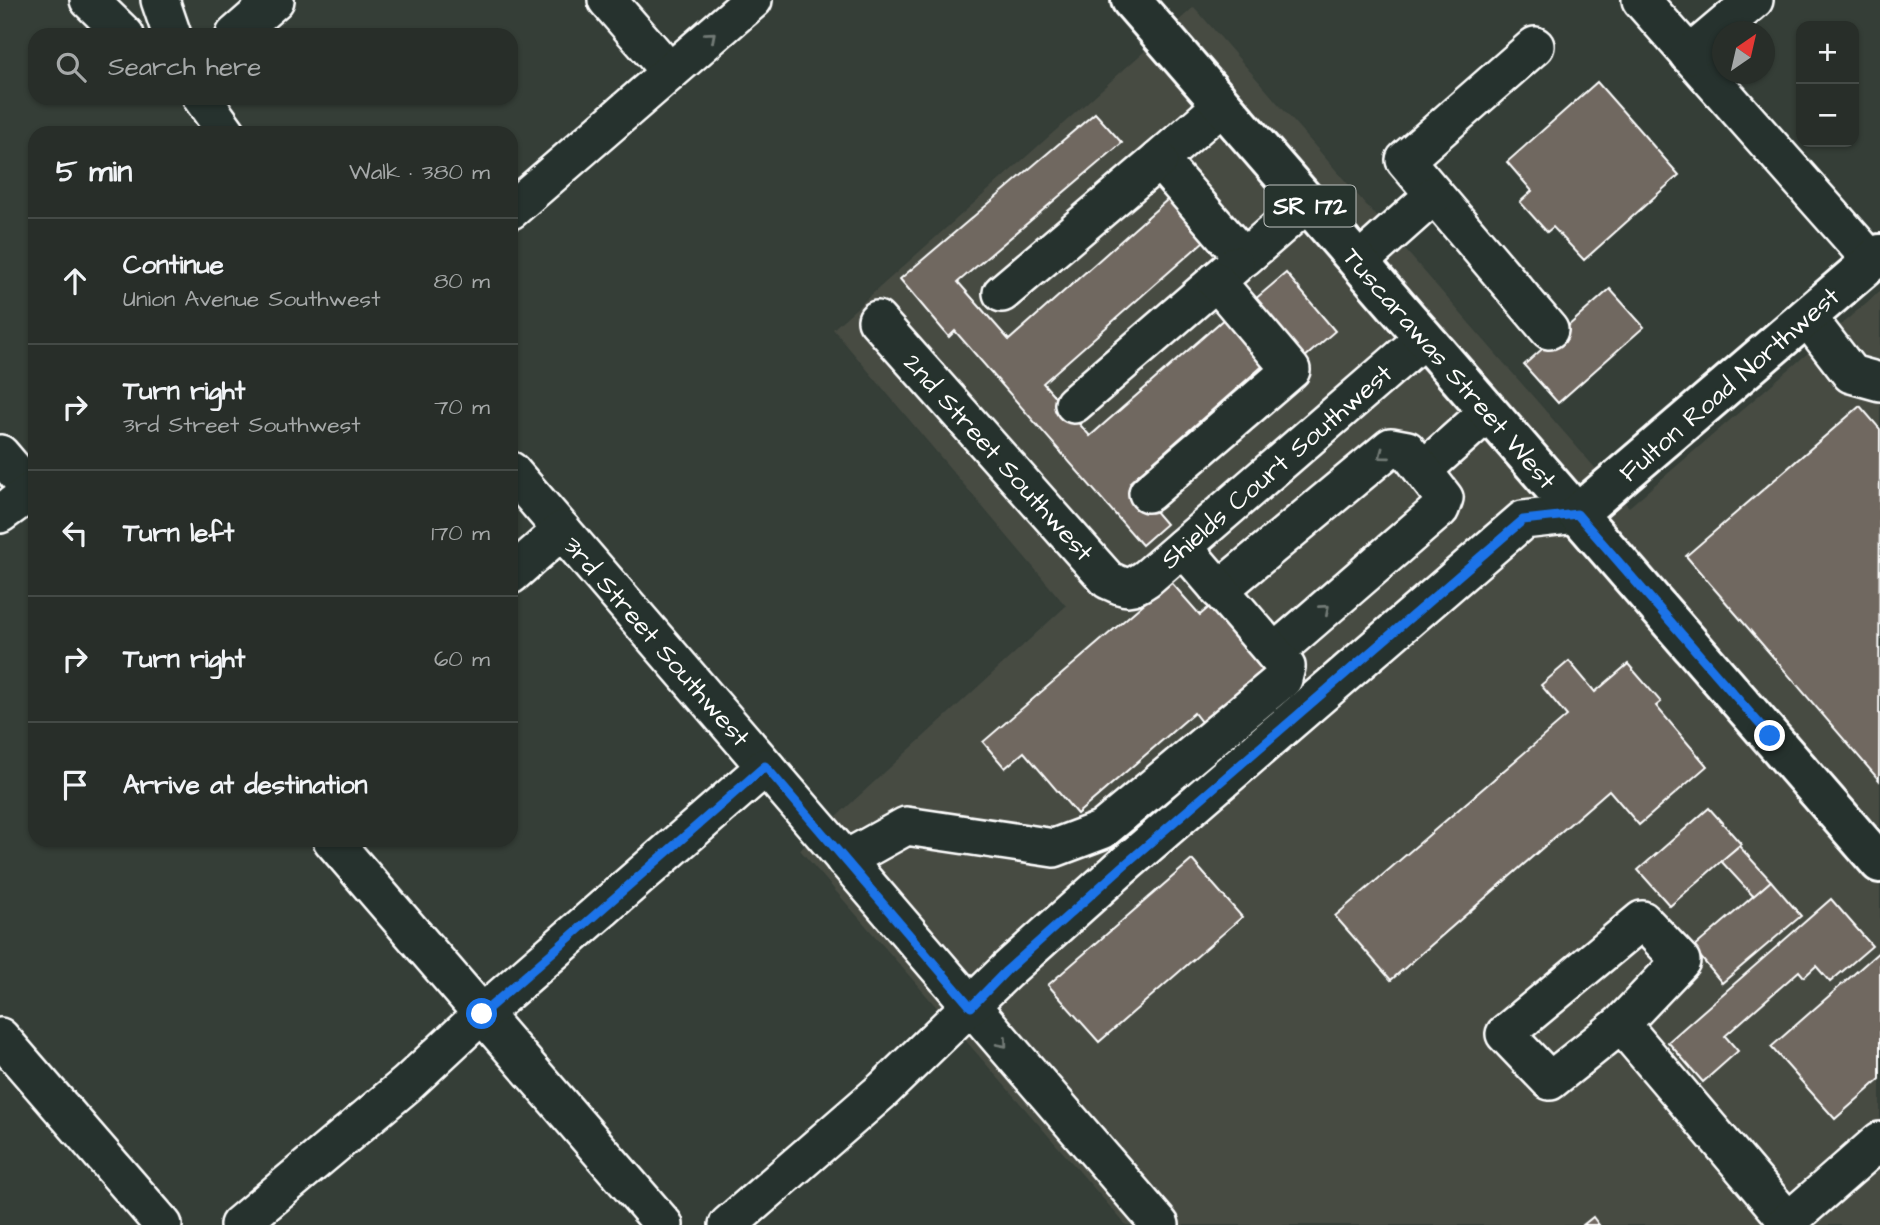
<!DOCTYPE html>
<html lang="en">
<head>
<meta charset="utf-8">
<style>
	:root { --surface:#282e29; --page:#343a35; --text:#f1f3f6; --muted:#a5a8a8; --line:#444a46 }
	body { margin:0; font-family:"Architects Daughter",sans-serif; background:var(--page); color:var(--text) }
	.controls { position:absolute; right:21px; top:21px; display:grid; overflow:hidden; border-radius:14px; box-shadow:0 2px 5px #0004 }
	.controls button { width:63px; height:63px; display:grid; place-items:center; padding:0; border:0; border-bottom:2px solid var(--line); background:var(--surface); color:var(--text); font:35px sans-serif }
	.compass { position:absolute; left:1712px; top:21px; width:63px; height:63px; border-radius:50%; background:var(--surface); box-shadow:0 2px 5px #0004; rotate:34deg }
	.stop { position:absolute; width:21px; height:21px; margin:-16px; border:5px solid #1a73e8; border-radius:50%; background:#fff }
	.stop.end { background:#1a73e8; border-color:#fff; box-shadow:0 2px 7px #0008 }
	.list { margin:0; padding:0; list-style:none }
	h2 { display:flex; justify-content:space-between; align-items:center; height:91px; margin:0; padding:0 28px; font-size:30px }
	h2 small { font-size:23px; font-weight:400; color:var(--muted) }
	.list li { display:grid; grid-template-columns:46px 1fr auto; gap:21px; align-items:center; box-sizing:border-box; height:126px; padding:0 28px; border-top:2px solid var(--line) }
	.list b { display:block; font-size:26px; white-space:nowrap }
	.list p { margin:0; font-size:23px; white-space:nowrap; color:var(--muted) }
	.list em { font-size:23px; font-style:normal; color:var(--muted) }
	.icon { flex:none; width:38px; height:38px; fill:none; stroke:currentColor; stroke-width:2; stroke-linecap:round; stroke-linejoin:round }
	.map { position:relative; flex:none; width:1880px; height:1225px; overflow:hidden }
	.search { position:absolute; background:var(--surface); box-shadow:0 2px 5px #0004; left:28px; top:28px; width:490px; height:77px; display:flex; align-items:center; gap:18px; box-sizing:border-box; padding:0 24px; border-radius:21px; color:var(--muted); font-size:26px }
	.panel { position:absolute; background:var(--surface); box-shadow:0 2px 5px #0004; left:28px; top:126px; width:490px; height:721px; border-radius:21px }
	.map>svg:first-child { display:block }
	.built { fill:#474b43 }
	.building { fill:#706860; stroke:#fff; stroke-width:2 }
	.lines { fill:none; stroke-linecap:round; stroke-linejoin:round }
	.minor-casing { stroke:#fff; stroke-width:42 }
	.major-casing { stroke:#fff; stroke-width:44 }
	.minor { stroke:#26332d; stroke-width:37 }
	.major { stroke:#26332d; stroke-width:38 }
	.oneway { stroke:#727a76 }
	.route { stroke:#1a73e8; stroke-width:9 }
	.labels { text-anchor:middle; stroke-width:5; stroke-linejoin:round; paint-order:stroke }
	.shield { fill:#26332d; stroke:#bec2c0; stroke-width:2 }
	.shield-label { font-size:24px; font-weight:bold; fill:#fff }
	.street-label { font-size:26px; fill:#fff; stroke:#26332d }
</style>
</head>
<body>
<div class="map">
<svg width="1880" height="1225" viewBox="0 0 1880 1225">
	<rect width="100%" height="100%" fill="#353e37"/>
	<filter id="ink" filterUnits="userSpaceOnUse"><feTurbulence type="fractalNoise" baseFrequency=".0143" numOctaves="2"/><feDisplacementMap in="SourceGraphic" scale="14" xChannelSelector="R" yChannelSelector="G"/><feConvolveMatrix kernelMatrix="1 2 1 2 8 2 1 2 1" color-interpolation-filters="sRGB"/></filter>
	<g filter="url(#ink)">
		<path class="built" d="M1194,7L1629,507L1880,291V1225H1126L800,850L1066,606L833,329Z"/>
		<g class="building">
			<path d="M1597,82L1679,175L1584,260L1553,227L1547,232L1520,202L1532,191L1507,162Z"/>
			<path d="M1095,113L1122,143L958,282L1009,340L1176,192L1212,234L1043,383L1090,436L1225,318L1266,363L1130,482L1166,524L1142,545L955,331L949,337L900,279Z"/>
			<path d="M1286,273L1335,331L1304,358L1254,300Z"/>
			<path d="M1610,289L1644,327L1558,403L1524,365Z"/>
			<path d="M1860,406L1880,429L1879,780L1686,556Z"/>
			<path d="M1170,581L1200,615L1214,603L1272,669L1205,727L1194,713L1077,814L1024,752L1005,768L983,742Z"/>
			<path d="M1569,661L1595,692L1628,664L1661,702L1656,706L1707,766L1639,825L1609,790L1391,980L1335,916L1567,716L1541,685Z"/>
			<path d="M1709,808L1741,844L1670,906L1638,870Z"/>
			<path d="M1739,846L1771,881L1754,897L1721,861Z"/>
			<path d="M1192,860L1242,917L1099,1042L1048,985Z"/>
			<path d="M1771,881L1801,916L1722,983L1693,948Z"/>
			<path d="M1831,899L1872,946L1830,982L1816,966L1804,977L1799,971L1725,1036L1738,1051L1703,1082L1668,1042Z"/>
			<path d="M1880,951V1079L1835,1119L1771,1047Z"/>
			<path d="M1593,1217L1599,1225H1583Z"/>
		</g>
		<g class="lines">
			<g class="minor-casing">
				<g id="minor">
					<path d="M89,0L125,35"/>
					<path d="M160,0L172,35"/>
					<path d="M607,0L670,72"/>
					<path d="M1641,0L1872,261"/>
					<path d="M235,35L275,0"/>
					<path d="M1535,46L1405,160L1549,330"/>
					<path d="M1689,55L1754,0"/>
					<path d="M202,98L227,133"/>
					<path d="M1222,105L1159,160L1244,258L1307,203"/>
					<path d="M511,210L753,0"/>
					<path d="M1359,262L1434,195"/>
					<path d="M1002,293L1159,160"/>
					<path d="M1807,317L1851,374L1880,382"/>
					<path d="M877,320L1108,580C1128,589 1129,590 1147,578L1424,338"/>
					<path d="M1074,404L1235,265"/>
					<path d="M0,454L35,495"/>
					<path d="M1423,470L1488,412"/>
					<path d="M511,471L1160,1225"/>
					<path d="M1148,493L1291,370L1216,281"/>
					<path d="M0,514L32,491"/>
					<path d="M511,575L562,530"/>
					<path d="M1219,590L1391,447L1407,450L1444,498L1440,509L1274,653"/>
					<path d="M332,840L664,1225"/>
					<path d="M845,860L906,826L1054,848L1102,830L1283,679L1286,667L1183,547"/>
					<path d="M1621,1024L1681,961L1642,920L1505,1034L1550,1081L1621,1024L1788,1221"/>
					<path d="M0,1037L163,1225"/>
					<path d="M239,1225L407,1084L482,1014L765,767"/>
					<path d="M728,1225L883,1090L1006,971L1122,867L1523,520L1577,514"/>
					<path d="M1784,1225L1880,1141"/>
				</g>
			</g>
			<g class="major-casing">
				<g id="major">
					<path d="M1131,0L1880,863"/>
					<path d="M1577,514L1880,254"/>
				</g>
			</g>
			<use href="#minor" class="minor"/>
			<use href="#major" class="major"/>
		</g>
		<defs><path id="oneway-chevron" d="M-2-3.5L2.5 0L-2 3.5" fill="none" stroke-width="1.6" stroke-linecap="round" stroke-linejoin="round" transform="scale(1.75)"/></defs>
		<g class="oneway">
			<use href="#oneway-chevron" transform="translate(711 36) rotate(-41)"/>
			<use href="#oneway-chevron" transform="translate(1383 455) rotate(143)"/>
			<use href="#oneway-chevron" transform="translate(1325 609) rotate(-41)"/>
			<use href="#oneway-chevron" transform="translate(1003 1043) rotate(49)"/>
		</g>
	</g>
	<g class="lines" filter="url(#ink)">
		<path class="route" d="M482,1014L765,766L971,1007L1006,971L1122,867L1523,520L1577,514L1770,736"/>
	</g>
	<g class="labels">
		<rect class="shield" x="1264.5" y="185.5" width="91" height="41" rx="5"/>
		<g class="shield-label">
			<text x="1310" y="214">SR 172</text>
		</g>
		<g class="street-label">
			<text transform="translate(1450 368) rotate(49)" y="9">Tuscarawas Street West</text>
			<text transform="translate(1729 384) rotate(-41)" y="9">Fulton Road Northwest</text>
			<text transform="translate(999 457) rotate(48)" y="9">2nd Street Southwest</text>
			<text transform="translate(1276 466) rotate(-41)" y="9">Shields Court Southwest</text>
			<text transform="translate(657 641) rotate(49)" y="9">3rd Street Southwest</text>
		</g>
	</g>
</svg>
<div class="controls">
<button>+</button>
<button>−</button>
</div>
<svg class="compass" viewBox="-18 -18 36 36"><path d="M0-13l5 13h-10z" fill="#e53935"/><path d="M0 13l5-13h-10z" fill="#a5a8a8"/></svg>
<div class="stop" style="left:482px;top:1014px"></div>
<div class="stop end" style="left:1770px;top:736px"></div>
<div class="search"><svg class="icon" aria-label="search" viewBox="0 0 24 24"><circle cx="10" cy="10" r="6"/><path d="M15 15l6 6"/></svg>Search here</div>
<section class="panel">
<h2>5 min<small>Walk · 380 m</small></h2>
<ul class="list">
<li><svg class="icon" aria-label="ahead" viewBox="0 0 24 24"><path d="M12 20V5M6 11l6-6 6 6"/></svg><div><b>Continue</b><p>Union Avenue Southwest</p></div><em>80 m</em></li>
<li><svg class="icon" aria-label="right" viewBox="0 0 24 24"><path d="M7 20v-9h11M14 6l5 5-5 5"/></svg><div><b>Turn right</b><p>3rd Street Southwest</p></div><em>70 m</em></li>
<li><svg class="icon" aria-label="left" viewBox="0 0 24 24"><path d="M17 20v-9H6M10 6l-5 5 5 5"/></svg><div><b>Turn left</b></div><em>170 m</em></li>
<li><svg class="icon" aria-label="right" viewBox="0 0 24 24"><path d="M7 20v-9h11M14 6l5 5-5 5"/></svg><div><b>Turn right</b></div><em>60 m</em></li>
<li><svg class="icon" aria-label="arrive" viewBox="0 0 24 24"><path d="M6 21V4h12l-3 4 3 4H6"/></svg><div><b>Arrive at destination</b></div></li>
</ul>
</section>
</div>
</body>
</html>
